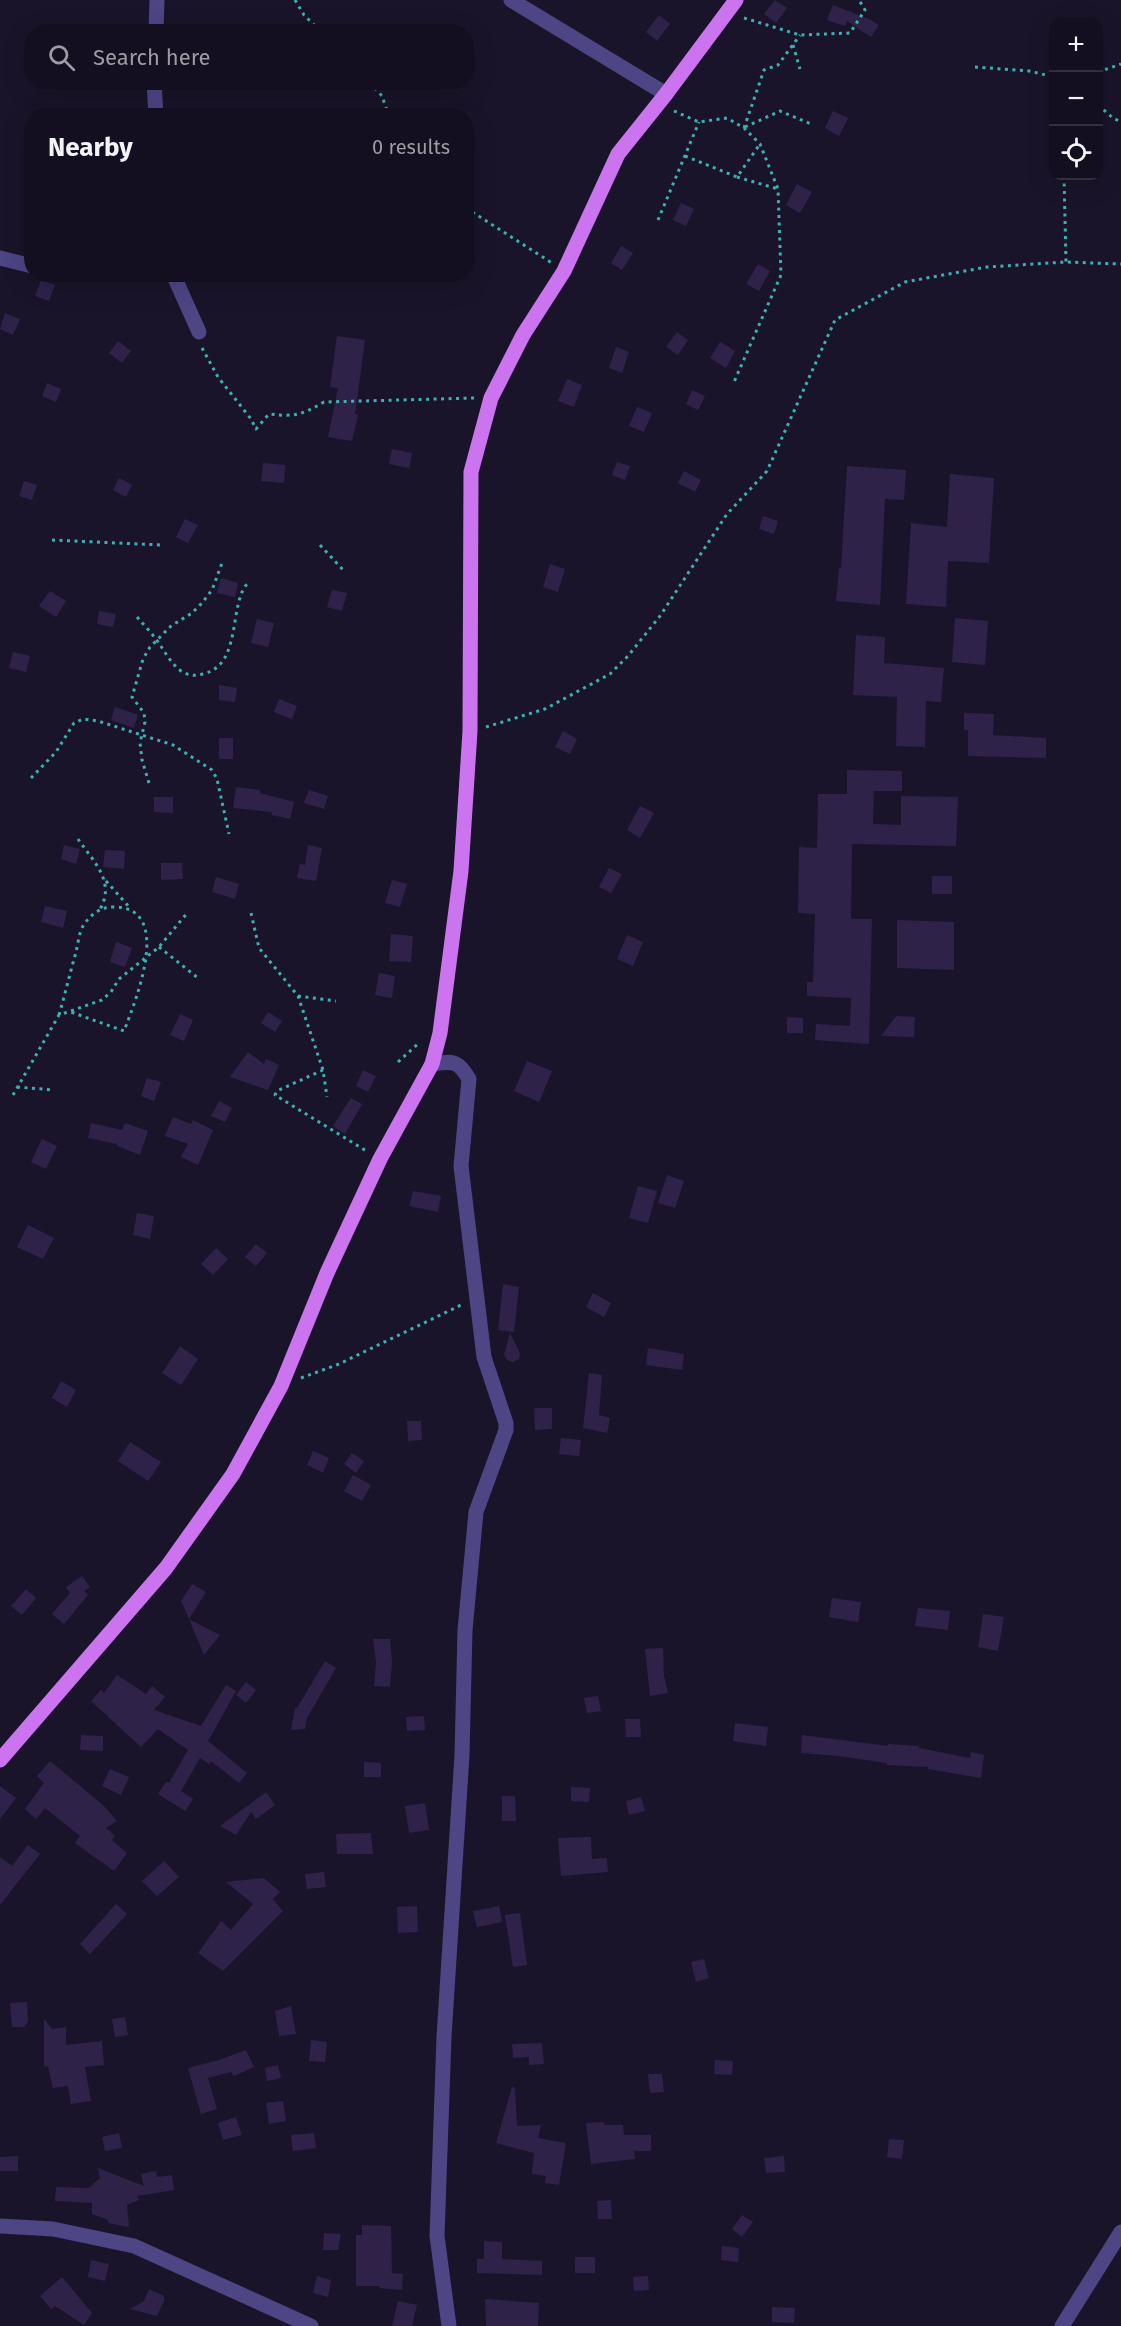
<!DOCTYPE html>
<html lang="en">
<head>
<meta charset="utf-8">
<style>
	:root { --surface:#140f20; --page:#1d1829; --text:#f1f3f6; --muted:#9d9ca5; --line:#332f3e }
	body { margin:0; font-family:"Fira Sans",sans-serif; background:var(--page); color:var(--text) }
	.controls { position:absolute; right:18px; top:18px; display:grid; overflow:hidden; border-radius:12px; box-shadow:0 6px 24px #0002 }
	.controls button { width:54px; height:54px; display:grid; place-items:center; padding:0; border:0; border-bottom:2px solid var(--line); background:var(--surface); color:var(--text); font:30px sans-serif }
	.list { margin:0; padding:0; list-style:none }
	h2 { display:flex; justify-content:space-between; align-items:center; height:78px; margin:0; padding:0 24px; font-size:26px }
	h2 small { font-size:20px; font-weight:400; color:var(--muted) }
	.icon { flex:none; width:33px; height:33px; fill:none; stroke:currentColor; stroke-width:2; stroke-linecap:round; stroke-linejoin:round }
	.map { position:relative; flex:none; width:1121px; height:2326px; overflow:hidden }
	.search { position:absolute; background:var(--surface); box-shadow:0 6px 24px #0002; left:24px; top:24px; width:450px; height:66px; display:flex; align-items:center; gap:15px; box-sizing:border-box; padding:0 21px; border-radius:24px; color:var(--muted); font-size:22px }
	.panel { position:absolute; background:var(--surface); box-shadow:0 6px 24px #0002; left:24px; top:108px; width:450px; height:174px; border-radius:24px }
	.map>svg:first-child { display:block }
	.building { fill:#2e2249 }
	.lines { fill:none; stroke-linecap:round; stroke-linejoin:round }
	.path { stroke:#3fafb2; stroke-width:3; stroke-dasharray:3 4.5; stroke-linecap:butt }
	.minor { stroke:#4d4584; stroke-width:15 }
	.major { stroke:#cc74f0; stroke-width:15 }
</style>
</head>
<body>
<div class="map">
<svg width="1121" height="2326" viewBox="0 0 1121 2326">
	<rect width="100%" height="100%" fill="#1a142a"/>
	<g class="building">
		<path d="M775,0L787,8L776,23L764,14Z"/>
		<path d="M833,5L871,20L879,25L871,37L847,21L845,26L827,20Z"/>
		<path d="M659,15L670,24L657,41L646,32Z"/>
		<path d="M833,111L848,118L839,136L825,128Z"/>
		<path d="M797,184L812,192L800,213L786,205Z"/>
		<path d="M681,203L694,209L686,226L673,220Z"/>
		<path d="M621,246L633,253L622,270L611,263Z"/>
		<path d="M758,264L770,271L759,291L746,284Z"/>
		<path d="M41,280L55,285L49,301L35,296Z"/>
		<path d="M5,313L20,319L13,335L0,329Z"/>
		<path d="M677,332L688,340L678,355L666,347Z"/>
		<path d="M337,336L365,340L355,414L358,415L352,441L328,437L338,388L330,387Z"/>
		<path d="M118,341L131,351L122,363L109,353Z"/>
		<path d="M720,342L735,351L726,368L710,358Z"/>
		<path d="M616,347L629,352L622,373L609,368Z"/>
		<path d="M567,379L582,385L574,407L558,401Z"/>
		<path d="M47,383L61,389L56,402L42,396Z"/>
		<path d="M692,390L705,396L698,410L686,404Z"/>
		<path d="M637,407L652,413L644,432L629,426Z"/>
		<path d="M392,449L412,453L409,468L389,464Z"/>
		<path d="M617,462L630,466L625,480L612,475Z"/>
		<path d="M263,463L285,465L284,483L261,481Z"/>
		<path d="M847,466L906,470L904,500L885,499L880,605L836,601L839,568H841Z"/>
		<path d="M684,471L701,480L695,492L678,483Z"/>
		<path d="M950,474L994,478L989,563L948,561L946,607L906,604L911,523L947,527Z"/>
		<path d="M119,478L132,485L126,497L113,490Z"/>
		<path d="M24,481L37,485L32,500L19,496Z"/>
		<path d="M763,516L778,521L774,534L759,529Z"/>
		<path d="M185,519L198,525L188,543L176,537Z"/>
		<path d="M550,564L565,569L558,592L543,587Z"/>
		<path d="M221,578L238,583L235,597L217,593Z"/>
		<path d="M332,590L347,593L342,611L327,607Z"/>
		<path d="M50,591L66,601L56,617L39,606Z"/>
		<path d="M99,611L116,614L113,627L97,624Z"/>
		<path d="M955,618L988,621L985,665L952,662Z"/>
		<path d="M257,619L274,623L268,647L251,643Z"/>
		<path d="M856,635L885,637L884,663L944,668L941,702L926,701L925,747L896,746L897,697L853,695Z"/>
		<path d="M13,652L30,656L26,672L9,668Z"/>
		<path d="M219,685L237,688L235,702L219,700Z"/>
		<path d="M279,699L297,706L292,719L274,712Z"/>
		<path d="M115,707L138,715L134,728L111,720Z"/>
		<path d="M964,713L994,714L993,735L1046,738V758L968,756V730H964Z"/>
		<path d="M563,731L577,739L570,754L555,747Z"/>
		<rect x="219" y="738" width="14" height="21"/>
		<path d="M847,770L902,771V791H874L873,824L901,825V796L958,797L956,846L852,844L851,919H872L869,1044L815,1040L816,1024L850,1026L851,998L807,996V982H813L815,914L798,913L799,847L817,848L818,794H847Z"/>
		<path d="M236,787L260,790V793L294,802L290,819L272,815V812L233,808Z"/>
		<path d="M309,790L328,796L324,809L304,803Z"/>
		<path d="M154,797H173V813L154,812Z"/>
		<path d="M640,806L654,813L640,838L627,830Z"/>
		<path d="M64,845L80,849L76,864L61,859Z"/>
		<path d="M308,845L322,848L316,881L297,878L300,864L305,865Z"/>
		<path d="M105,850L125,851L124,869L103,867Z"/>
		<path d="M161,863H182L183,879L161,880Z"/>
		<path d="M609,868L622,874L611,893L599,887Z"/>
		<rect x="932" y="876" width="20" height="18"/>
		<path d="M216,877L239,884L235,899L212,892Z"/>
		<path d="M392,880L407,884L400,907L385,903Z"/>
		<path d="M45,906L67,911L63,928L41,922Z"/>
		<path d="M897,920L954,922V970L897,968Z"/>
		<path d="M391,934L413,936L411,962L389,961Z"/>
		<path d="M627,935L643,942L633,966L617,959Z"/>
		<path d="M116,942L132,948L125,967L110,962Z"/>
		<path d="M379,973L395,976L392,998L375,995Z"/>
		<path d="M268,1012L282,1021L275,1032L261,1023Z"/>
		<path d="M180,1014L193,1020L184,1041L170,1035Z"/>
		<path d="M896,1016L915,1017L914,1037L881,1036Z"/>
		<path d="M787,1017L803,1018V1033H787Z"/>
		<path d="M248,1052L264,1064L266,1059L279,1065L268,1090L230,1077Z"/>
		<path d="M527,1061L552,1071L539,1102L514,1091Z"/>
		<path d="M363,1070L376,1076L368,1092L356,1086Z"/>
		<path d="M147,1078L161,1082L154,1101L141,1096Z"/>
		<path d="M351,1098L362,1104L345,1134L333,1126Z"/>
		<path d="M219,1101L232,1108L225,1122L211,1116Z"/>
		<path d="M173,1117L191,1124L193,1120L213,1130L198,1165L181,1157L188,1144L165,1136Z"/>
		<path d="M91,1123L122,1130L125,1123L148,1131L140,1155L117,1146V1144L88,1138Z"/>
		<path d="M42,1139L57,1146L46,1169L31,1162Z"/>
		<path d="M667,1175L684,1181L675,1208L658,1203Z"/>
		<path d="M638,1186L657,1191L648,1223L629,1218Z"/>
		<path d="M413,1191L441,1196L438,1212L409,1206Z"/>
		<path d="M137,1213L154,1216L150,1239L133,1235Z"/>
		<path d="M28,1225L54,1238L43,1259L17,1247Z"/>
		<path d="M256,1244L267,1253L256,1266L245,1257Z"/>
		<path d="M216,1248L228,1259L213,1275L201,1264Z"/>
		<path d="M503,1284L519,1287L514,1332L498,1330Z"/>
		<path d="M593,1293L611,1303L604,1317L586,1307Z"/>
		<path d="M510,1333L520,1353L519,1359L513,1362L507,1360L504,1355Z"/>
		<path d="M180,1346L198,1359L181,1385L162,1373Z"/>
		<path d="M648,1348L684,1354L682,1370L646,1365Z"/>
		<path d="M589,1373L602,1375L599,1415L610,1418L607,1433L583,1428Z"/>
		<path d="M61,1381L76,1390L67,1407L52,1398Z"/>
		<path d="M534,1408H552V1429L535,1430Z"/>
		<path d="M407,1421H421L422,1440L408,1441Z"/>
		<path d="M561,1438L581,1440L579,1456L559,1454Z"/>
		<path d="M130,1442L161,1462L148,1481L118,1461Z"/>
		<path d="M313,1451L329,1458L323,1473L307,1465Z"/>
		<path d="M352,1453L364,1461L356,1473L344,1464Z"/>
		<path d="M353,1475L371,1485L362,1501L344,1491Z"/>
		<path d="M82,1576L90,1587L84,1591L88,1595L64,1624L52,1614L70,1593L66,1587Z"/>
		<path d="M192,1584L206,1592L189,1619L181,1601Z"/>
		<path d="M26,1589L36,1598L22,1615L11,1606Z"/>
		<path d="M832,1598L861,1602L858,1622L829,1617Z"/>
		<path d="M918,1608L950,1611L948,1630L915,1626Z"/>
		<path d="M983,1614L1004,1617L998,1651L978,1647Z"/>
		<path d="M189,1619L220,1635L204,1655Z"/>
		<path d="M373,1639H390L392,1662L390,1687L374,1686L376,1662Z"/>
		<path d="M663,1648L664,1676L668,1693L650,1696L645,1649Z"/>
		<path d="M325,1661L336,1668L307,1718L305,1729L291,1730L295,1708H297Z"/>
		<path d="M117,1675L146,1694L152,1686L165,1697L154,1710L201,1726L226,1685L236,1691L208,1741L247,1773L239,1783L211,1761L209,1764L200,1758L181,1791L193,1799L185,1811L158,1794L166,1782L169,1783L188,1750L158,1729L141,1747L91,1701L101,1690L104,1693Z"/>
		<path d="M246,1682L256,1690L246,1703L236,1695Z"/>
		<path d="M598,1696L601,1711L587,1713L584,1698Z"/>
		<path d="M424,1716L425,1730L407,1731L406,1717Z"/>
		<path d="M625,1719H640L641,1737H626Z"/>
		<path d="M735,1723L768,1727L766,1746L733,1741Z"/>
		<path d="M81,1735L103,1736V1751L80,1750Z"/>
		<path d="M802,1735L888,1746V1744L919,1746V1748L970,1758L971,1752L984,1755L981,1778L928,1769V1767L887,1765V1763L838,1756L801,1753Z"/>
		<path d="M50,1761L103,1805L117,1821L106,1828L115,1836L112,1840L127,1853L114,1871L75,1843L80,1836L45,1808L36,1819L25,1809L44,1783L37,1776Z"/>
		<path d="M364,1762L381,1763V1777H364Z"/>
		<path d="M110,1769L129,1777L121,1795L102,1786Z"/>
		<path d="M0,1786L16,1798L0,1819Z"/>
		<path d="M571,1787L590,1788L589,1802L571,1801Z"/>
		<path d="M266,1792L275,1805L256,1819L251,1812L236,1835L220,1826Z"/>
		<path d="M502,1796H515L516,1821H502Z"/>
		<path d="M641,1797L645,1811L629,1815L626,1801Z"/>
		<path d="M425,1803L429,1830L409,1833L405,1806Z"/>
		<path d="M371,1833L373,1854H337L336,1834Z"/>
		<path d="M591,1837L592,1859L607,1858L608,1872L561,1876L558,1838Z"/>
		<path d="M28,1845L40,1854L0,1905V1857L12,1866Z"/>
		<path d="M164,1861L179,1877L157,1896L142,1881Z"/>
		<path d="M324,1872L326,1887L307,1889L305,1874Z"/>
		<path d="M264,1878L280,1892L273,1899L283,1911L223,1971L198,1953L221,1921L231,1930L253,1904L226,1882Z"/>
		<path d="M116,1904L127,1914L90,1954L80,1944Z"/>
		<path d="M417,1906L418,1932L398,1933L397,1907Z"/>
		<path d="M499,1906L502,1922L477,1927L473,1911Z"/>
		<path d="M520,1913L527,1965L513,1967L505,1915Z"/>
		<path d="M704,1959L709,1978L696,1982L691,1962Z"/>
		<path d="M27,2002L28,2022L24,2027H12L10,2003Z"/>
		<path d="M291,2006L296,2034L279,2036L275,2011Z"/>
		<path d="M125,2017L128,2035L115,2037L112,2019Z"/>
		<path d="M44,2019L52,2029L66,2027V2045L102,2041L104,2065L85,2067L91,2101L71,2104L68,2086L53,2088L48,2066L44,2067Z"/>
		<path d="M311,2040L327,2042L325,2062L309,2061Z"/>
		<path d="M542,2043L544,2064L529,2065V2057L513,2058L512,2044Z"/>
		<path d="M246,2050L254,2067L234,2076L231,2072L208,2078L217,2109L201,2114L188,2068L219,2060Z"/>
		<path d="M715,2060L733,2061L732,2075L714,2074Z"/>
		<path d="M278,2065L281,2078L267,2081L265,2068Z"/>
		<path d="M648,2074H662L664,2092L650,2093Z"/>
		<path d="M512,2087L515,2088L517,2126L541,2125L538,2138L566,2143L559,2185L545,2183L546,2176L532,2174L534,2153L496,2143Z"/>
		<path d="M283,2101L286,2121L269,2124L266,2103Z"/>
		<path d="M236,2117L242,2135L223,2140L218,2123Z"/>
		<path d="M604,2122V2125H623L624,2135H651V2151H634L635,2159L591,2164L586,2123Z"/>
		<path d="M119,2133L122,2148L105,2151L102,2137Z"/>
		<path d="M314,2133L316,2148L293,2151L291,2135Z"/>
		<path d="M889,2139L904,2140L902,2159L887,2157Z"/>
		<path d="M18,2156V2171H0V2157Z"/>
		<path d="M784,2156L785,2172L766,2173L764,2158Z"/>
		<path d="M98,2168L144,2186L141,2174L156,2171L157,2177L172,2175L174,2190L137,2196L139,2200L127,2205L129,2227L108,2223V2220L92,2214V2203L55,2201L56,2187L89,2188L100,2178Z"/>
		<path d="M611,2200L612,2219H598L597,2201Z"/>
		<path d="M742,2215L753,2222L742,2237L732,2229Z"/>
		<path d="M362,2225L391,2226L392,2273L403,2274L402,2290L379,2288L380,2286H356V2235H362Z"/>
		<path d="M324,2233L341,2234L338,2250H323Z"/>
		<path d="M484,2241L502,2242V2259L542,2261V2275L477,2273V2259H484Z"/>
		<path d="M722,2246L739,2248L738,2262L721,2260Z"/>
		<rect x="575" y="2257" width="20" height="16"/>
		<path d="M91,2260L109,2264L105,2281L88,2277Z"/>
		<path d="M317,2276L331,2280L328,2297L313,2293Z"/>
		<path d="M648,2276L649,2290L634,2291L633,2277Z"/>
		<path d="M62,2277L92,2313L84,2325L55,2306L51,2309L40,2296Z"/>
		<path d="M149,2289L164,2296V2301L157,2316L130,2309L144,2301Z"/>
		<path d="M485,2299L539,2303L538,2326H486Z"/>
		<path d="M398,2301L417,2305L412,2326H392Z"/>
		<path d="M772,2307L795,2308L794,2323L772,2322Z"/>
	</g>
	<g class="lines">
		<g class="path">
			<path d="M295,0L304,15L321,32"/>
			<path d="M744,18L800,35L850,33L865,10L859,0"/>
			<path d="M793,45L800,69"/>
			<path d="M975,67L1029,71L1054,77"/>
			<path d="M1098,72L1121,64"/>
			<path d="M370,82L382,96L389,116"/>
			<path d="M1098,105L1113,118L1121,122"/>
			<path d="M674,111L699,122L727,118L744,128L760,144L778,189L781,275L734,382"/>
			<path d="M745,127L780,111L811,124"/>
			<path d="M744,128L764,70L778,65L800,35"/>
			<path d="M685,156L737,177L760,144"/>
			<path d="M1064,176L1066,262"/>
			<path d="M737,177L778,189"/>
			<path d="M466,208L552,263"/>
			<path d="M658,220L699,122"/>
			<path d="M202,348L218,377L251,419L256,429L269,414C294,417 302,415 324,402L474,398"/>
			<path d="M52,540L161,545"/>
			<path d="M320,545L345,572"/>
			<path d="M137,617C143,624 150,631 155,638C164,649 169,662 181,671C189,676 195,676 203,674C243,665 228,603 248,583"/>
			<path d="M486,727L545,709L610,674L628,656L660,616L727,514L767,471L835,320L905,282L987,267L1066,262L1121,264"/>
			<path d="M31,778L56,752L74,723L83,719L98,721L173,745L212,770L217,779L229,834"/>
			<path d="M149,783L142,760L140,743L145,722L144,713L132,697L143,659L150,647L171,626L192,613L202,603L212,590L222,563"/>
			<path d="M78,839C93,861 116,882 100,909"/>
			<path d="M106,881L131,909"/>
			<path d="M251,913L259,948L298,996L323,1070L327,1097"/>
			<path d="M159,947L198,978"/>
			<path d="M298,996L336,1001"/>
			<path d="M59,1015C65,994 70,973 76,952C78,944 79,933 83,926C90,915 100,907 113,907C175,906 135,1002 124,1031L68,1011"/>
			<path d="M398,1062L420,1042"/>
			<path d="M323,1070L277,1091L275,1095L368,1152"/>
			<path d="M17,1087L53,1090"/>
			<path d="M13,1095L59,1015L102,1000L111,992L119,979L159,947L188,912"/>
			<path d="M301,1378L339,1364L461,1305"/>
		</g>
		<g class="minor">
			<path d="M511,0L666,94"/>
			<path d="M156,32L157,0"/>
			<path d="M154,82L156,116"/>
			<path d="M0,258L32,266"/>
			<path d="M71,274H77"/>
			<path d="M173,274L199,332"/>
			<path d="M432,1064C453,1061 458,1060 469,1079L461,1166L484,1357L506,1423V1430L476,1512L465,1630L462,1755L444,2037L437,2236L449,2326"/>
			<path d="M0,2226L53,2229L134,2246L311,2326"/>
			<path d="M1062,2326L1121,2232"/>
		</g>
		<path class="major" d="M0,1760L166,1568L233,1474L281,1386L327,1273L380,1159L432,1064L440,1033L461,871L470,731L471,472L491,398L523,335L564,271L618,154L666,94L736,0"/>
	</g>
</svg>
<div class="controls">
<button>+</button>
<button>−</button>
<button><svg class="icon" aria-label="locate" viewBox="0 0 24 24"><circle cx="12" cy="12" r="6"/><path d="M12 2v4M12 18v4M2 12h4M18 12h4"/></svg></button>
</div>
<div class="search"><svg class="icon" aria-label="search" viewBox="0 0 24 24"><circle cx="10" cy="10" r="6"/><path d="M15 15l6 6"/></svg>Search here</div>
<section class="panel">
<h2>Nearby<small>0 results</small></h2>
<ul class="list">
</ul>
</section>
</div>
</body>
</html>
